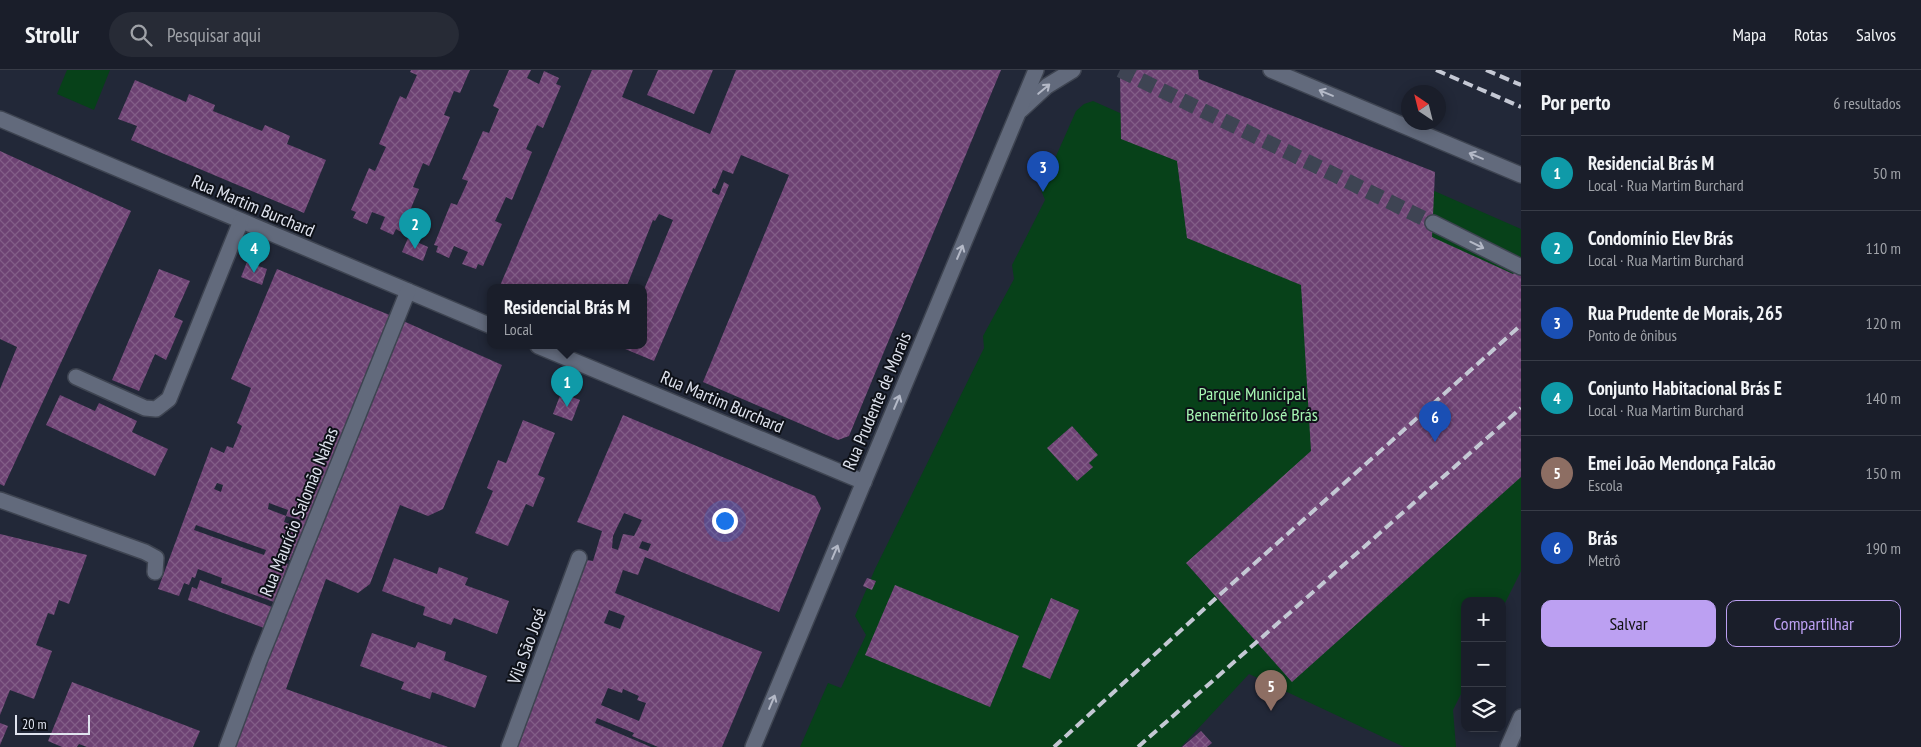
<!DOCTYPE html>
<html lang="pt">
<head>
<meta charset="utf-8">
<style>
	:root { --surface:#1a1e2a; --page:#272b36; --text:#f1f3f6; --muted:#9fa2a8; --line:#383c47; --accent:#bca0f2 }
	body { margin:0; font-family:"PT Sans Narrow",sans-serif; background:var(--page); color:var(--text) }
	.controls { position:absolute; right:15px; bottom:15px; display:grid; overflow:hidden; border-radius:10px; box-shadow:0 2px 12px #0003 }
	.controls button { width:45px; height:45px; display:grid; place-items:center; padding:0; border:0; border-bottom:1px solid var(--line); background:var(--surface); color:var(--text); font:25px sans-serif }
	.compass { position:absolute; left:1401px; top:15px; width:45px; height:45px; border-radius:50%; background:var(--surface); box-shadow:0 2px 12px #0003; rotate:325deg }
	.scale { position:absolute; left:15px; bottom:12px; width:75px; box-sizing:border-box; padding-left:5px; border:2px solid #e0e4ef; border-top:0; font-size:14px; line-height:18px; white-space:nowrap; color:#e0e4ef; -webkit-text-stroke:4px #0e1118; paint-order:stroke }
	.you { position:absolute; left:724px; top:450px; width:18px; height:18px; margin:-12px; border:4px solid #fff; border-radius:50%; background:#1a73e8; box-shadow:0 0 0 8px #1a73e833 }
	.badge { display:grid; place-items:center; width:32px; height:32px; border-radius:50%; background:var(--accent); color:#fff; font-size:16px; font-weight:700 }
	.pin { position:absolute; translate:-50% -41px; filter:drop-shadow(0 1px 2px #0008) }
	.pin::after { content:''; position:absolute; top:26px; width:18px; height:15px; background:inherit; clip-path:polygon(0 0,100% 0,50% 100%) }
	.popup { position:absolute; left:487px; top:214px; width:160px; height:65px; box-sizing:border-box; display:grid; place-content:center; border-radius:10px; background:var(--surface); filter:drop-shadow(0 1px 4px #0005); font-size:16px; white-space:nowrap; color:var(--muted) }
	.popup b { font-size:19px; color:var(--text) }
	.popup::after { content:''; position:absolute; left:50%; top:100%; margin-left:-10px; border:10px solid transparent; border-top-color:var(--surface) }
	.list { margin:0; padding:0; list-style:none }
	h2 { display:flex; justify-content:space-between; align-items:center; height:65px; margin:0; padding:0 20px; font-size:21px }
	h2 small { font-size:16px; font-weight:400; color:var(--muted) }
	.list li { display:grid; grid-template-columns:32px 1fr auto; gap:15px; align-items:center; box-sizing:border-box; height:75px; padding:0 20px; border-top:1px solid var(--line) }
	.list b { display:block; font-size:19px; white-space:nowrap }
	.list p { margin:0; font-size:16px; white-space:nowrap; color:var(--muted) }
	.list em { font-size:16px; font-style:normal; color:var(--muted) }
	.actions { display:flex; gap:10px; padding:15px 20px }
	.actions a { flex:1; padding:11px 0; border:1px solid var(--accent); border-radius:10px; text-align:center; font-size:18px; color:var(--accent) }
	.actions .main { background:var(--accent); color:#111 }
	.icon { flex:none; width:28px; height:28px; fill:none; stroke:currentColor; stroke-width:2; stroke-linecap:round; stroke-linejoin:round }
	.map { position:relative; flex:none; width:1521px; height:677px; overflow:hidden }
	header { display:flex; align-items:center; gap:30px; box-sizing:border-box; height:70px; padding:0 25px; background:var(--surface); border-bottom:1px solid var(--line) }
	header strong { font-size:24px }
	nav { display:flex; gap:28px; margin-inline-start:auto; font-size:18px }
	.search { width:350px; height:45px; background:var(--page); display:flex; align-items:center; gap:12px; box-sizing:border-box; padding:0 18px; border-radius:28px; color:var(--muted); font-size:19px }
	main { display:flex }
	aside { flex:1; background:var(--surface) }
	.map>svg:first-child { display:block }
	.green { fill:#074119 }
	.building { fill:url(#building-cross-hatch); fill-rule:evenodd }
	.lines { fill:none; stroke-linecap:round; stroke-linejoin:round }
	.minor-tunnel { stroke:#3e4453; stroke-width:15; stroke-dasharray:15 8; stroke-linecap:butt }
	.minor-casing { stroke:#3e4451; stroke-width:18 }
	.minor { stroke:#626a7c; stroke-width:15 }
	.rail { stroke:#c4c8d4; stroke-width:4; stroke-dasharray:10 5; stroke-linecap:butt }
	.oneway { stroke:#b4b9c7 }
	.labels { text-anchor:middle; stroke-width:4; stroke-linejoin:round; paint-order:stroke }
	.street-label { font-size:18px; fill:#e0e4ef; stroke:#0e1118 }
	.park-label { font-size:18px; fill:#a6f6b2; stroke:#0e1118 }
</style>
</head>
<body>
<header>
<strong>Strollr</strong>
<div class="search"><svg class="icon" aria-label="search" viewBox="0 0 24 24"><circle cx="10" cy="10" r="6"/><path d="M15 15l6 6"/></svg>Pesquisar aqui</div>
<nav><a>Mapa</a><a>Rotas</a><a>Salvos</a></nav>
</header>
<main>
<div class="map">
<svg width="1521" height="677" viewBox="0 0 1521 677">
	<defs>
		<pattern id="building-cross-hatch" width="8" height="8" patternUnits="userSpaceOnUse" patternTransform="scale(1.25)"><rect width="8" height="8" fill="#6d4273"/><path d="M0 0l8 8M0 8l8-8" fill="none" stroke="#825d87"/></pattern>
	</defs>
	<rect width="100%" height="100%" fill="#222838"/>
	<g class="green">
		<path d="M67,0H110L94,40L57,24Z"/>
		<path d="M1093,31L1147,55L1432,120L1521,159V501L1502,539V531H1465V616L1453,640L1456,677H1404L1249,604L1181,677H800L828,613L841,618L866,565L855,546L875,499L984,278L983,266L1014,209L1012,195L1045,130L1041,120L1076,41L1084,34Z"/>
	</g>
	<g class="building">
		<path d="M411,0H470L460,23L454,21L444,45L450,47L429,96L423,93L413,117L419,119L401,162L396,159L393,165L380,159L385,147L372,142L367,154L353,148L356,142L351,140L369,98L375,101L386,77L379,74L400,26L406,29L417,5L410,2Z"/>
		<path d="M509,0H531L527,8L539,14L544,1L559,8L556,14L561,16L543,58L537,55L526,79L532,82L512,130L506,127L495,151L502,154L483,196L478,194L476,199L462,194L468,182L454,176L449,188L436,182L438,176L434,175L451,133L457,135L468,111L462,109L483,61L489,63L499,39L493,36Z"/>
		<path d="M592,0H633L622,27L710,64L736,0H1001L849,366L838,370L703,312L789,105L741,85L733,104L723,100L715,119L713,118L712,122L719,125L724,112L729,115L654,291L618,276H643V222L673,150L659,144L655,151L653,150L626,218H499Z"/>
		<path d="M658,0H713L694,44L647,25Z"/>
		<path d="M1120,0H1198L1199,9L1435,102L1432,167L1513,204L1521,197V407L1292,612L1186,493L1311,381L1301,215L1187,168L1177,91L1121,69Z"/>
		<path d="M135,10L186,32L189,24L215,35L213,41L262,61L265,55L290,66L287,74L326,90L304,143L131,70L137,56L118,49Z"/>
		<path d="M0,81L131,141L4,416L0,414V319L17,277L0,269Z"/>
		<path d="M408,168L428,177L423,191L402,182Z"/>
		<path d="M247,192L267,199L262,215L241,207Z"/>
		<path d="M159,199L190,211L174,247L183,251L166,290L155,284L139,321L112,310Z"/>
		<path d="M277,199L392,246L290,490L283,487L281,491L288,494L274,532L221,513L222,508L198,499L195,508L192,507L189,515L184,513L179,526L158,519L211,377L224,383L227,376L233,378L242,356L237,353L251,318L231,309ZM217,413L223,415L221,422L214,419ZM269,433L288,440L286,446L301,450L298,457L284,452L286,446L268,439ZM196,455L266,480L264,485L194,460Z"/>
		<path d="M401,250L502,295L443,439L428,446L400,435L370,514L358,523L326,509L286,619L448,677H233Z"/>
		<path d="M561,323L580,330L572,351L553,344Z"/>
		<path d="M60,325L95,341L99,333L137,351L132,362L168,379L155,406L46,355Z"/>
		<path d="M623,345L815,426L821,438L779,542L645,487L638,505L623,500L615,523L762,582L722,677H658L632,666L634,663L597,648L595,653L651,677H517L586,490L593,491L602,461L577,452ZM624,443L642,450L634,466L623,464L618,480L612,478L613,466ZM642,471L651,474L648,481L639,478ZM609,540L625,546L620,559L604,553ZM608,618L622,623L623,619L639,626L637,630L646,633L639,651L601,635Z"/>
		<path d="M523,350L555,363L538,405L545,408L533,437L526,434L508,476L475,463L493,421L487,418L498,390L506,393Z"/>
		<path d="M1072,356L1098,385L1089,393L1093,397L1077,411L1047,378Z"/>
		<path d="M0,464L87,485L69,534L59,530L54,545L48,543L36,575L52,581L34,629L10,620L0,645Z"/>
		<path d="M394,488L437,504L439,497L468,508L465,515L509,531L497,564L454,548L451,555L423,545L425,537L382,521Z"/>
		<path d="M867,508L876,511L872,520L863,516Z"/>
		<path d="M200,510L272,537L264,558L188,530L192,517L197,519Z"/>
		<path d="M895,515L1019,566L990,637L865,585Z"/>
		<path d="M1051,528L1079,540L1050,609L1022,597Z"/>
		<path d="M372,563L415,578L418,572L446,582L444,590L487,606L475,638L432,622L430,629L401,619L404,612L360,596Z"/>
		<path d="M72,612L200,661L193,677H87L79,674L77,677H62L48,671Z"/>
		<path d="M0,653L8,656L0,675Z"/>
		<path d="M1201,661L1212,673L1207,677H1182Z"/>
	</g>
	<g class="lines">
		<path class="minor-tunnel" d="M1120,0L1433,153"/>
		<g class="minor-casing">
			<g id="minor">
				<path d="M1271,0L1521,105"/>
				<path d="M1021,40L1047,16L1073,0"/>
				<path d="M0,49L491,256"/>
				<path d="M1433,153L1521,197"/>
				<path d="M538,276L864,412"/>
				<path d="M76,307L145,338L156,339L169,329L241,151"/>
				<path d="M0,430L145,482L156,488L155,502"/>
				<path d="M227,677L259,591L408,221"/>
				<path d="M509,677L579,488"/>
				<path d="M753,677L1036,0"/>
				<path d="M1508,677L1521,647"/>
			</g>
		</g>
		<use href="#minor" class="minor"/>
		<g class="rail">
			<path d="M1436,0L1521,37"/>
			<path d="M1486,0L1521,15"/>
			<path d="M1054,677L1215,529L1521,255"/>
			<path d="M1138,677L1521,338"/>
		</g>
	</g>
	<defs><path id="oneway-shaft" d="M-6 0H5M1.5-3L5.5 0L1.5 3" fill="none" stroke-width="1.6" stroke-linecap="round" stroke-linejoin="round" transform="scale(1.25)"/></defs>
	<g class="oneway">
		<use href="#oneway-shaft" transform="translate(1044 19) rotate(-40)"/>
		<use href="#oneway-shaft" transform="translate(1326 23) rotate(-157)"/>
		<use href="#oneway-shaft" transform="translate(1476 86) rotate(-157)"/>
		<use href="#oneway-shaft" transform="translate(1477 175) rotate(26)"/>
		<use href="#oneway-shaft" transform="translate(960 182) rotate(-67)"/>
		<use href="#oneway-shaft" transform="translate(897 332) rotate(-67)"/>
		<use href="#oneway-shaft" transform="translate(835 482) rotate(-67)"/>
		<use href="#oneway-shaft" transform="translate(772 632) rotate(-67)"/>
	</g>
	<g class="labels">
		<g class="street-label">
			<text transform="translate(253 136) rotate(23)" y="6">Rua Martim Burchard</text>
			<text transform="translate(877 331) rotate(-67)" y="6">Rua Prudente de Morais</text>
			<text transform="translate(722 332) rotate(23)" y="6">Rua Martim Burchard</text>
			<text transform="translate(299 442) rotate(-68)" y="6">Rua Maurício Salomão Nahas</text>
			<text transform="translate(527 576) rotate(-70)" y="6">Vila São José</text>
		</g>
		<g class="park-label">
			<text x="1252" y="330">Parque Municipal<tspan x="1252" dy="21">Benemérito José Brás</tspan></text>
		</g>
	</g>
</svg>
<div class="controls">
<button>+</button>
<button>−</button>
<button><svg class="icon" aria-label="layers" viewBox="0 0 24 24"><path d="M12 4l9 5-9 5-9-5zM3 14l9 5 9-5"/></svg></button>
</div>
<svg class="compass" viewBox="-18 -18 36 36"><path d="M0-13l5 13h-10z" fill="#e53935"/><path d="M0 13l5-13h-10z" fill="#9fa2a8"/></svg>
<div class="scale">20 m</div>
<div class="you"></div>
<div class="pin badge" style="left:567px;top:337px;background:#0f9aa8">1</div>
<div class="popup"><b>Residencial Brás M</b>Local</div>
<div class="pin badge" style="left:415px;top:179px;background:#0f9aa8">2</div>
<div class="pin badge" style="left:1043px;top:122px;background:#1a4fb4">3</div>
<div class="pin badge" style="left:254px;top:203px;background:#0f9aa8">4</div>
<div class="pin badge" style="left:1271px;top:641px;background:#8d6e63">5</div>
<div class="pin badge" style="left:1435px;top:372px;background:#1a4fb4">6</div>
</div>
<aside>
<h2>Por perto<small>6 resultados</small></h2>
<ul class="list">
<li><span class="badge" style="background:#0f9aa8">1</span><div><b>Residencial Brás M</b><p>Local · Rua Martim Burchard</p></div><em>50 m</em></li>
<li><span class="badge" style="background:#0f9aa8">2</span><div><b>Condomínio Elev Brás</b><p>Local · Rua Martim Burchard</p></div><em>110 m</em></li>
<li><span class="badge" style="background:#1a4fb4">3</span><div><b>Rua Prudente de Morais, 265</b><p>Ponto de ônibus</p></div><em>120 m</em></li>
<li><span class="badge" style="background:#0f9aa8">4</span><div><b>Conjunto Habitacional Brás E</b><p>Local · Rua Martim Burchard</p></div><em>140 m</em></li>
<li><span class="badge" style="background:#8d6e63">5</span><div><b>Emei João Mendonça Falcão</b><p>Escola</p></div><em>150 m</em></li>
<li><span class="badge" style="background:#1a4fb4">6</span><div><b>Brás</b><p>Metrô</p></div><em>190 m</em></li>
</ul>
<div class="actions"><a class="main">Salvar</a><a>Compartilhar</a></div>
</aside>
</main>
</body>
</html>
